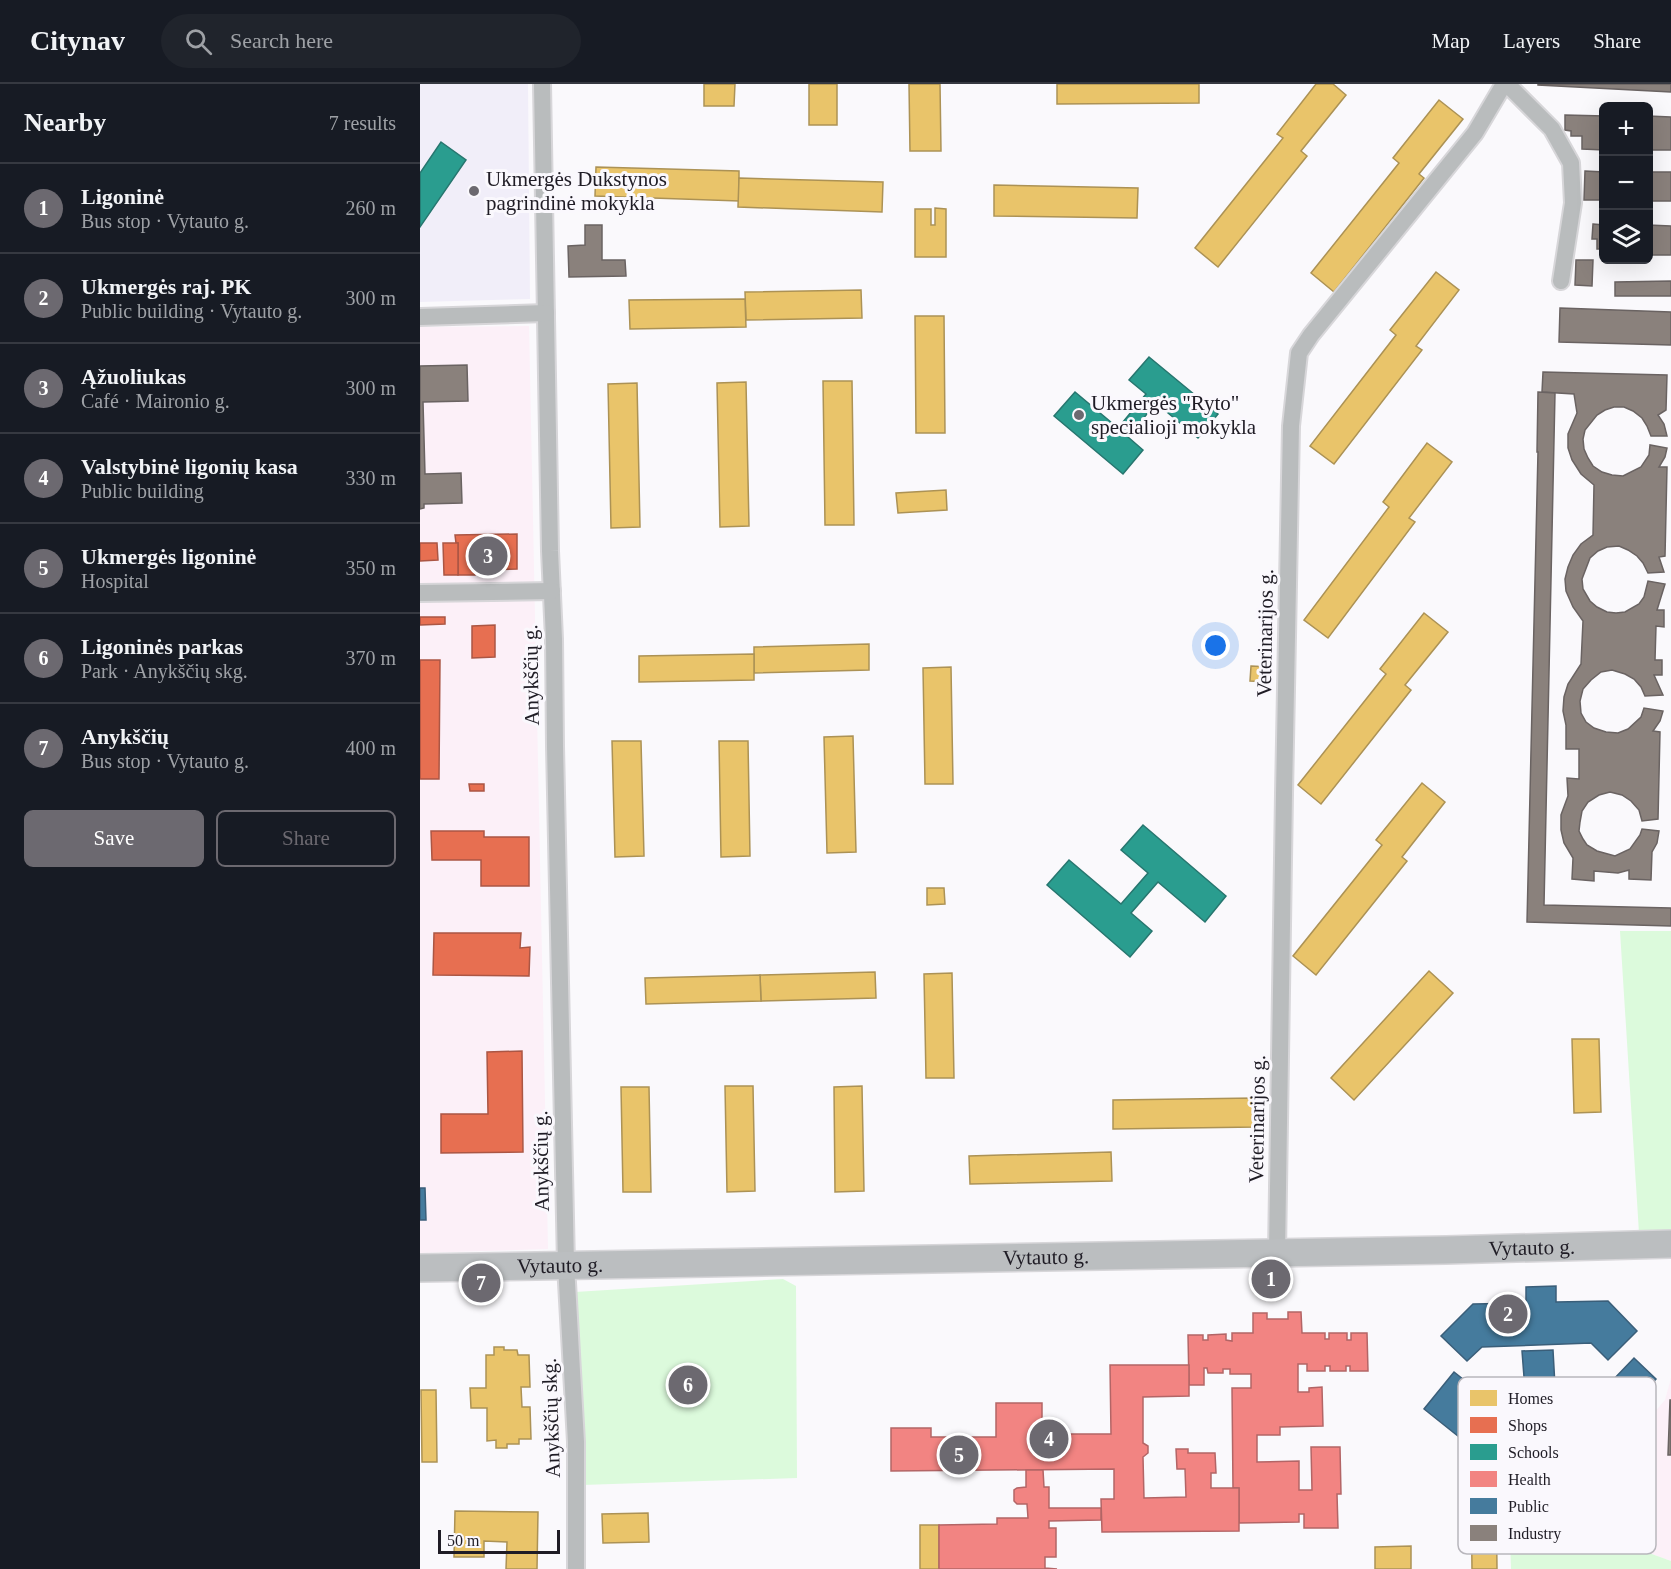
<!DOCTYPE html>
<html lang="en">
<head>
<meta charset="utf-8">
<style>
	:root { --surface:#171b24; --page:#20242c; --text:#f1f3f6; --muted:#9ea1a6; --line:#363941; --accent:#6c6970 }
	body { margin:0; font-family:"Times New Roman",serif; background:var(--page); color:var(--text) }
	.controls { position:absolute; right:18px; top:18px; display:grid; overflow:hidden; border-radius:9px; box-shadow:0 6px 24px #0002 }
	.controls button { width:54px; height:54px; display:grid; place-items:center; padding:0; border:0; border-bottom:2px solid var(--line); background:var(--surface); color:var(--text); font:30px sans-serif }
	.scale { position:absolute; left:18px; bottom:15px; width:122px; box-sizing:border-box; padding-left:6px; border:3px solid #1f1c25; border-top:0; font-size:16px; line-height:21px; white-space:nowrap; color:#1f1c25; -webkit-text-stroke:4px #faf8fd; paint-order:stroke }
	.you { position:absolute; left:796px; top:562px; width:21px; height:21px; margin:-15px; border:4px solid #fff; border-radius:50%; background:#1a73e8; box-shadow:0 0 0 9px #1a73e833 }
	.badge { display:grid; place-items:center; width:39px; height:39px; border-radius:50%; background:var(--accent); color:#fff; font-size:20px; font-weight:700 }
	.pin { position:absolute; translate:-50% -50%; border:3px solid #fff; box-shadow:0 2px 6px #0006 }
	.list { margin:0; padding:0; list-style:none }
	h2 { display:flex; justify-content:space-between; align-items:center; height:78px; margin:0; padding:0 24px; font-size:26px }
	h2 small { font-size:20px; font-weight:400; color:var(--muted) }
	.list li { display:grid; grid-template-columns:39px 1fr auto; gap:18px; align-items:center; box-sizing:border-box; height:90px; padding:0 24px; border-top:2px solid var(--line) }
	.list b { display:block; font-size:22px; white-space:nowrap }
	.list p { margin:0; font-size:20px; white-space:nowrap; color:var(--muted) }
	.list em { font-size:20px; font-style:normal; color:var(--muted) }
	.actions { display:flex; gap:12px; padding:18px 24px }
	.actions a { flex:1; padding:14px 0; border:2px solid var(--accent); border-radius:9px; text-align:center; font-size:21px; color:var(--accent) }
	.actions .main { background:var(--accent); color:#fff }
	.icon { flex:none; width:33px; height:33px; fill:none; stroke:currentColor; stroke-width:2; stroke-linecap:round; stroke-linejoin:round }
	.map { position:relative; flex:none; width:1251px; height:1485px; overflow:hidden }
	header { display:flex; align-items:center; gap:36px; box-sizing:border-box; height:84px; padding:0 30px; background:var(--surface); border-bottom:2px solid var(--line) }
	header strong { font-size:28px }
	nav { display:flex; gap:33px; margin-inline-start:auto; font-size:21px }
	.search { width:420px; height:54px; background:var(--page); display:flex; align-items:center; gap:15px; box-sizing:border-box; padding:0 21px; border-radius:33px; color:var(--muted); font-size:22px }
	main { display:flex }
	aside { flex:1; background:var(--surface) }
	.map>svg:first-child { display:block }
	.commercial { fill:#fcf0f8 }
	.education { fill:#f1eef9 }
	.green { fill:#dcfadc }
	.homes { fill:#e9c46a; stroke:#ac9255; stroke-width:1.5 }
	.shops { fill:#e76f51; stroke:#ab5644; stroke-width:1.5 }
	.schools { fill:#2a9d8f; stroke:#27766f; stroke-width:1.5 }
	.health { fill:#f28482; stroke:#b36566; stroke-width:1.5 }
	.public { fill:#457b9d; stroke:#3a5e79; stroke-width:1.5 }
	.industry { fill:#8a817c; stroke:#6a6362; stroke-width:1.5 }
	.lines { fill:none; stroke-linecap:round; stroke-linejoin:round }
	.minor-casing { stroke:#d7d6d9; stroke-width:20 }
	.primary-casing { stroke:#d7d6d9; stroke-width:30 }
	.minor { stroke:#b9bcbd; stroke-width:16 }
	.primary { stroke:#bbbec0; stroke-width:27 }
	.poi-dot { fill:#6c6970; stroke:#faf8fd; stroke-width:2 }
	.labels { text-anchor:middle; stroke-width:6; stroke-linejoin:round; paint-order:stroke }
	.poi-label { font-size:21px; fill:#1f1c25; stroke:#faf8fd; text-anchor:start }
	.street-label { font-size:21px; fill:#1f1c25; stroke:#faf8fd }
	.key { fill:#faf8fd; stroke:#b8b6bc; stroke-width:1.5 }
	.key-label { font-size:16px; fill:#1f1c25 }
</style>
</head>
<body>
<header>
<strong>Citynav</strong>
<div class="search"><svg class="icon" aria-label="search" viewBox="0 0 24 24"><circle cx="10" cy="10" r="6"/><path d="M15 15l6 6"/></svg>Search here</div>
<nav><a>Map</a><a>Layers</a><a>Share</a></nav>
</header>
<main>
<aside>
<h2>Nearby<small>7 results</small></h2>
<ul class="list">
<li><span class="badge">1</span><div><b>Ligoninė</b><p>Bus stop · Vytauto g.</p></div><em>260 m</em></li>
<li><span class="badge">2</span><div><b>Ukmergės raj. PK</b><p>Public building · Vytauto g.</p></div><em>300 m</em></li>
<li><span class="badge">3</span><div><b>Ąžuoliukas</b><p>Café · Maironio g.</p></div><em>300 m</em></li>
<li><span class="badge">4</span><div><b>Valstybinė ligonių kasa</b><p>Public building</p></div><em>330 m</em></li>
<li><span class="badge">5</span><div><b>Ukmergės ligoninė</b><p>Hospital</p></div><em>350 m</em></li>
<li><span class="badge">6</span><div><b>Ligoninės parkas</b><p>Park · Anykščių skg.</p></div><em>370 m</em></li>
<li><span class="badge">7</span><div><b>Anykščių</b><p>Bus stop · Vytauto g.</p></div><em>400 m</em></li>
</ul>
<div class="actions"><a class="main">Save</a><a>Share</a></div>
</aside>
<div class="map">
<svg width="1251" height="1485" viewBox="0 0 1251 1485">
	<rect width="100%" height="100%" fill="#faf9fc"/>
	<g class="commercial">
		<path d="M109,242L128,1165L0,1169V243Z"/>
		<path d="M1251,1294V1477L1188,1454L1186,1385L1245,1316Z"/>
	</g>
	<path class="education" d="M0,0H108L110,215L0,218Z"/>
	<g class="green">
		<path d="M1200,847H1251V1148L1219,1149Z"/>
		<path d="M363,1195L376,1202L377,1394L162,1401L155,1208Z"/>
		<path d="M1188,1454L1251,1477V1485H1091L1090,1455Z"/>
	</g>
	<g class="homes">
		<path d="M284,0H315L314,22H284Z"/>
		<rect x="389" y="0" width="28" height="41"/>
		<path d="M489,0H520L521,67H490Z"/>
		<path d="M637,0H779V19L637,20Z"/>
		<path d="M896,0H913L926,11L881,67L887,72L798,183L775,164L863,54L857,50Z"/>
		<path d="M1019,16L1043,35L999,90L1004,94L914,208L891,189L979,79L973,74Z"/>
		<path d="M176,83L319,87V117L175,112Z"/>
		<path d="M319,94L463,98L462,128L318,123Z"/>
		<path d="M574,101L718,104L717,134L574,132Z"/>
		<path d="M515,124L526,125V173H495V125H511V141H515Z"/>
		<path d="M1016,188L1039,206L996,262L1002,266L914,380L890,362L976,251L970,246Z"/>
		<path d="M441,206L442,234L326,236L325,208Z"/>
		<path d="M325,215L326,243L210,245L209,216Z"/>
		<path d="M495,232H524L525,349H496Z"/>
		<path d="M403,297H432L434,441H405Z"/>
		<path d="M326,298L329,442L300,443L297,299Z"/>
		<path d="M217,299L220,443L191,444L188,300Z"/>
		<path d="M1007,359L1032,378L989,434L995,438L908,554L884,536L969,423L963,418Z"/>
		<path d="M526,406L527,426L478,429L476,409Z"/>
		<path d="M1004,529L1028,548L985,601L991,606L901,720L878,701L966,590L960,585Z"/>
		<path d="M449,560V586L334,589V563Z"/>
		<path d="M334,570V596L219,598V572Z"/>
		<path d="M831,582L850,583L849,598L830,597Z"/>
		<path d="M531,583L533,700H505L503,584Z"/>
		<path d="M433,652L436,768L407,769L404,653Z"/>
		<path d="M192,657H221L224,772L195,773Z"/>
		<path d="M299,657H328L330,772L301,773Z"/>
		<path d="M1002,699L1025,718L982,773L987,777L896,891L873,872L962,761L956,756Z"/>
		<path d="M507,804H524L525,820L507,821Z"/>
		<path d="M1009,887L1033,909L934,1016L911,994Z"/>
		<path d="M455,888L456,914L341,917L340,891Z"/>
		<path d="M532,889L534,994H506L504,890Z"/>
		<path d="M340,891L341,917L226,920L225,894Z"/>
		<path d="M1152,955H1179L1181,1028L1154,1029Z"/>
		<path d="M305,1002H333L335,1107L307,1108Z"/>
		<path d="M442,1002L444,1107L415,1108L414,1003Z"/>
		<path d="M201,1003H229L231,1108H203Z"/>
		<path d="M835,1014L836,1043L693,1045V1016Z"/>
		<path d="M691,1068L692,1097L550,1100L549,1072Z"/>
		<path d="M74,1263H84V1266H97L98,1271H109L110,1303H101L102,1323H110L111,1355H99V1360H87V1364H76V1356L67,1357V1324H51L50,1304H66V1271H74Z"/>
		<path d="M1,1306H16L17,1378H2Z"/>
		<path d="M1076,1401L1077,1485H1052L1051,1402Z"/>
		<path d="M35,1427L118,1428L117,1485H86L87,1458L64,1457V1473H34Z"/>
		<path d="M228,1429L229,1458L183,1459L182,1430Z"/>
		<rect x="500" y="1441" width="19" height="44"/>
		<path d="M991,1462V1485H955V1463Z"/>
	</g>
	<g class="shops">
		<path d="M97,450V485L55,486V491H38V459H36L35,451Z"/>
		<path d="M0,459H17L18,476L0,477Z"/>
		<path d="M23,459H38V491H24Z"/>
		<path d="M0,533H25V540L0,541Z"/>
		<path d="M75,541V573L52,574V542Z"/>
		<path d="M0,576H20L19,695H0Z"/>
		<path d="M49,700H64V707H50Z"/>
		<path d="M11,747H64V753H109V802H61V776H12Z"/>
		<path d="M14,849H101L100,864L110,863L109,892L13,891Z"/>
		<path d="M102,967L103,1068L21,1069V1030H68L67,968Z"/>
	</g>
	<g class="schools">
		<path d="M21,58L46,76L0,143V89Z"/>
		<path d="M729,273L798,330L778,354L736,319L708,353L723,366L703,390L634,332L655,308L698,344L726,310L709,296Z"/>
		<path d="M723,741L806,812L785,838L738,798L711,829L732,847L710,873L627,801L649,776L701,820L728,789L701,766Z"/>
	</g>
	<g class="health">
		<path d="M868,1228H881L882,1249H905V1255H909V1249H927V1256H931V1249H947L948,1287H930V1282H926V1287H910V1282H905V1287H887V1280H878V1308H889V1304L902,1303L903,1342L860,1343V1351H837V1378L879,1377V1406H892L891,1363H920L921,1410H917L918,1444H884V1430H879V1438L819,1439V1404H813L812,1304H831V1290H810V1285H803V1289H788L787,1284H784V1301H769L768,1251H783V1256H788V1251L806,1250V1256L812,1257V1249H833V1229H847V1235H868Z"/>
		<path d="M690,1281H769V1312L723,1313V1359L728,1362V1369L723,1373L724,1414L766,1413L765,1385H757L756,1365H768V1369H795L796,1389H791V1404H819V1447L682,1448L681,1415H694V1385L471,1387V1344H511V1353H576V1319H622V1350H691Z"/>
		<path d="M606,1386H623L624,1403H629V1424H681V1436L629,1437V1444H636V1473H625V1484L637,1485H519V1441L577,1440V1434H608L607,1420H597L594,1417V1406L597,1404L606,1403Z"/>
	</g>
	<g class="public">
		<path d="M0,1104H5L6,1136H0Z"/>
		<path d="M1136,1202V1218L1188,1217L1217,1247L1188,1276L1171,1259L1062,1263L1047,1277L1021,1252L1053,1220L1106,1219V1203Z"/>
		<path d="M1133,1266L1136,1320L1167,1318V1323L1214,1274L1236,1295L1172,1363L1132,1364L1130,1345L1110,1346L1112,1374L1068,1376L1004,1325L1034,1288L1091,1333L1107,1332L1102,1267Z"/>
	</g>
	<g class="industry">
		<path d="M1118,0H1251V8L1118,1Z"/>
		<path d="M1145,31L1184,32V66L1162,65V52H1151V47L1145,46Z"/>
		<path d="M1228,32L1251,33V66H1228Z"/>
		<path d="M1165,87L1184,88V116H1164Z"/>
		<rect x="1228" y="88" width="23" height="29"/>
		<path d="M1173,140L1184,141V165H1177V155H1172Z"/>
		<path d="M165,141H182V176H205L206,192L149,193L148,162L165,161Z"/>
		<path d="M1228,141L1251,142V171H1228Z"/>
		<path d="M1156,176H1173L1172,202L1155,201Z"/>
		<path d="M1251,197V212H1195V198Z"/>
		<path d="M1140,224L1251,228V261L1139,258Z"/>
		<path d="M47,281L48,317L3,318L5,390L41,389L42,419L4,420V424L0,425V282Z"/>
		<path d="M1123,288L1247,291L1246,326L1238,331L1244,340L1247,352H1231L1227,342L1222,334L1213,327L1204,323H1194L1185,326L1177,331L1165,346L1163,355L1164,365L1168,374L1173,382L1182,388L1192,391L1203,392L1221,383L1229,371L1230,361L1247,364L1245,373L1239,383H1247L1245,472L1239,473L1244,488L1228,489L1223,479L1217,472L1208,466L1199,462L1187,463L1178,467L1170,474L1162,495L1163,505L1170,517L1177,523L1187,528L1196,529L1205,528L1219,520L1224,513L1228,497L1245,500L1237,526H1244V543L1236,542L1235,576H1242V591H1234L1243,611L1225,612L1221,603L1214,595L1205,590L1192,586L1181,588L1171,596L1163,605L1160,617L1161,629L1166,638L1174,644L1186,648L1198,649L1208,645L1221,633L1224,624L1243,627L1240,637L1233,647L1240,648L1238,735L1222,737L1219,726L1211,717L1202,711L1190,708L1179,711L1168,718L1162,727L1160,738L1159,747L1163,755L1167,761L1177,767L1195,772L1210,765L1220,751L1222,745L1239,747L1237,759L1232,768L1231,796L1209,795V786L1198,789L1174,787V797L1152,795L1153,774L1144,759L1141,746V731L1148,712L1147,694L1159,695V665H1146V641L1143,627L1144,613L1148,600L1161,580L1163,537L1153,523L1146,507L1145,495L1148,483L1153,471L1161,460L1173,451L1174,401L1161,390L1152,376L1148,364V350L1157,329L1154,310L1122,308Z"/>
		<path d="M1118,308L1135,309L1124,821L1251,824V842L1107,838L1118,368H1117Z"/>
		<path d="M1250,1316H1251V1371H1248Z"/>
	</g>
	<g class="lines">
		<g class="minor-casing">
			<g id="minor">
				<path d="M122,0L130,467L134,555L135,662L146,1181L156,1358V1485"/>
				<path d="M1087,0L1132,45L1151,79L1153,119L1141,197"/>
				<path d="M0,233L126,229"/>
				<path d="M0,509L132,507"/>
				<path d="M857,1169L864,710L871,342L879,269L891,251L1055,49L1084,0"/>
			</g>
		</g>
		<g class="primary-casing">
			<g id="primary">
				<path id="s1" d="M0,1184L1026,1166L1251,1160"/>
			</g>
		</g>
		<use href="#minor" class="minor"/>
		<use href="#primary" class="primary"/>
	</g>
	<g class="poi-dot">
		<circle cx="54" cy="107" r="6"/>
		<circle cx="659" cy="331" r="6"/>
	</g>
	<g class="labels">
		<g class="poi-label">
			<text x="66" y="102">Ukmergės Dukstynos<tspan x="66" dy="24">pagrindinė mokykla</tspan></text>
			<text x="671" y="326">Ukmergės "Ryto"<tspan x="671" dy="24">specialioji mokykla</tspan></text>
		</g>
		<g class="street-label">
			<text transform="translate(845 549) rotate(-89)" y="7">Veterinarijos g.</text>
			<text transform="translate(111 591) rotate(-91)" y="7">Anykščių g.</text>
			<text transform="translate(837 1035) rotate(-89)" y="7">Veterinarijos g.</text>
			<text transform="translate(121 1077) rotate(-91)" y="7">Anykščių g.</text>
			<text dy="7" stroke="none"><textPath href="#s1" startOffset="1112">Vytauto g.</textPath></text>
			<text dy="7" stroke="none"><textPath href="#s1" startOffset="626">Vytauto g.</textPath></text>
			<text dy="7" stroke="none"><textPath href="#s1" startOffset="140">Vytauto g.</textPath></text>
			<text transform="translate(131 1334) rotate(-92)" y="7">Anykščių skg.</text>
		</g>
	</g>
	<rect x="1038" y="1293" width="198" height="177" rx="9" class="key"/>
	<rect x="1050" y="1306" width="27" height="16" fill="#e9c46a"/>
	<rect x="1050" y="1333" width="27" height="16" fill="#e76f51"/>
	<rect x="1050" y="1360" width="27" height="16" fill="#2a9d8f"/>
	<rect x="1050" y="1387" width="27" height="16" fill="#f28482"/>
	<rect x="1050" y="1414" width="27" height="16" fill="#457b9d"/>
	<rect x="1050" y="1441" width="27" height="16" fill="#8a817c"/>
	<g class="key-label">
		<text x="1088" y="1320">Homes</text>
		<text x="1088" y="1347">Shops</text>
		<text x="1088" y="1374">Schools</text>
		<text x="1088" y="1401">Health</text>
		<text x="1088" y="1428">Public</text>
		<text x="1088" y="1455">Industry</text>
	</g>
</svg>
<div class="controls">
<button>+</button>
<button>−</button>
<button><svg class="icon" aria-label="layers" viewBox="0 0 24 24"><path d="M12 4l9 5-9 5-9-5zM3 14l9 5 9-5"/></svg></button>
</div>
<div class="scale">50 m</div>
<div class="you"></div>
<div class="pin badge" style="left:851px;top:1195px">1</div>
<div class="pin badge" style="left:1088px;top:1230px">2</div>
<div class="pin badge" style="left:68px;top:472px">3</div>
<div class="pin badge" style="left:629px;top:1355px">4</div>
<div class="pin badge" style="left:539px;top:1371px">5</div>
<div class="pin badge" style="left:268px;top:1301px">6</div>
<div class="pin badge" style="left:61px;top:1199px">7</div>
</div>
</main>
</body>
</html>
